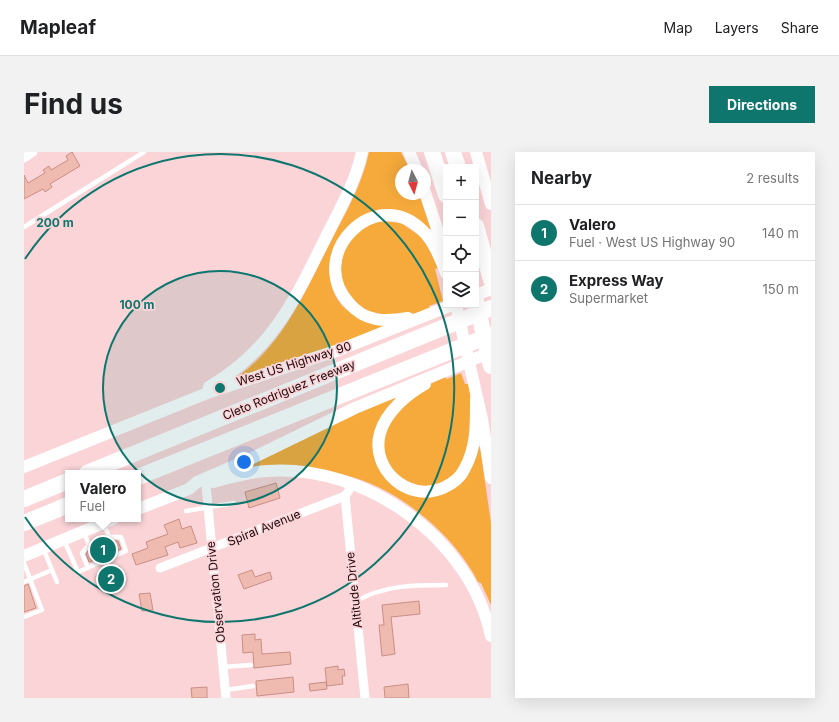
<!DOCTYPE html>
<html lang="en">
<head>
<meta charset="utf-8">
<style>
	:root { --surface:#fff; --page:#f2f2f2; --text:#202124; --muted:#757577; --line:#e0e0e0; --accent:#0f766e }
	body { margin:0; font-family:Inter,sans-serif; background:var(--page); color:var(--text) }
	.controls { position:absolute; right:12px; top:12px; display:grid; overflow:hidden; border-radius:0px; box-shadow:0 4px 16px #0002 }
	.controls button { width:36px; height:36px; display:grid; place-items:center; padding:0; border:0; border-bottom:1px solid var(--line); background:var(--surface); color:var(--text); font:20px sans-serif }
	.compass { position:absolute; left:371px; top:12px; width:36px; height:36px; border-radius:50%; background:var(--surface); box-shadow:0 4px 16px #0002; rotate:174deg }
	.you { position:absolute; left:220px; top:310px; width:14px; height:14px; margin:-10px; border:3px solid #fff; border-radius:50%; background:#1a73e8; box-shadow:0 0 0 6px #1a73e833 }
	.badge { display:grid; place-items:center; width:26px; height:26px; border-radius:50%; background:var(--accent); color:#fff; font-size:13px; font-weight:700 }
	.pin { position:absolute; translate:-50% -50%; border:2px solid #fff; box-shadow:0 1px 4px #0006 }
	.popup { position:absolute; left:41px; top:318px; width:76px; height:52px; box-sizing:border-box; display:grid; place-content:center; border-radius:0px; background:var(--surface); filter:drop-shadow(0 1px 3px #0005); font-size:13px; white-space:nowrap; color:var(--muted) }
	.popup b { font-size:15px; color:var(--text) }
	.popup::after { content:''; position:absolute; left:50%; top:100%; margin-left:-8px; border:8px solid transparent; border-top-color:var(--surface) }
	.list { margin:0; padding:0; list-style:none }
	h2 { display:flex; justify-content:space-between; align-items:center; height:52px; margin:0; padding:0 16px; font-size:17px }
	h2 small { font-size:13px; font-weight:400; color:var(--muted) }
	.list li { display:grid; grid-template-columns:26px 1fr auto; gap:12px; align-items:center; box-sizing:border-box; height:56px; padding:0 16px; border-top:1px solid var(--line) }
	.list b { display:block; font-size:15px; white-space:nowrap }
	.list p { margin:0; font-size:13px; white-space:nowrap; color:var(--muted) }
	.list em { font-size:13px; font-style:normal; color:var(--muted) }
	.icon { flex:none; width:22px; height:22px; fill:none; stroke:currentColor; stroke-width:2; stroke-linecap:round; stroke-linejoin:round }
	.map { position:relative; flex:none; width:467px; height:546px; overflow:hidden; border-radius:0px }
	header { display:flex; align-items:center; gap:24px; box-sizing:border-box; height:56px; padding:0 20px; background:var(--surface); border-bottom:1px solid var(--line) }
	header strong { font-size:19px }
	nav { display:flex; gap:22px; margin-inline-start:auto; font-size:14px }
	.intro { display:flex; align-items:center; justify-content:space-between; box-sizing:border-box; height:96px; padding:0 24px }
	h1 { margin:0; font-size:28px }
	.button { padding:10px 18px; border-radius:0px; background:var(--accent); color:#fff; font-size:14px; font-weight:700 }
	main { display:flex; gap:24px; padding:0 24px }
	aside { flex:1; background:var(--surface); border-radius:0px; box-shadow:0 4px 16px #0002 }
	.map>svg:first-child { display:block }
	.green { fill:#f6aa3c }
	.building { fill:#efbab0; stroke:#c98f84 }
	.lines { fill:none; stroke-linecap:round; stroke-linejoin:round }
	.lane { stroke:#fff; stroke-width:4.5 }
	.street { stroke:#fff; stroke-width:9 }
	.secondary { stroke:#fff; stroke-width:12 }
	.highway { stroke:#fff; stroke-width:16 }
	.ring { fill:none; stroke:#0f766e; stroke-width:2 }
	.labels { text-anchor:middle; stroke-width:3.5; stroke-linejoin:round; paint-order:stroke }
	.street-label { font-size:12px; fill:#1e090d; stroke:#fbd4d8 }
	.centre { fill:#0f766e; stroke:#fbd4d8; stroke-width:2 }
	.ring-label { font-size:12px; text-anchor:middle; font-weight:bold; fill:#0f766e; stroke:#fbd4d8; stroke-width:3.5; stroke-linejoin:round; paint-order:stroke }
</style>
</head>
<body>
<header>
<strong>Mapleaf</strong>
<nav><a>Map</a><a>Layers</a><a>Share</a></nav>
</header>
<div class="intro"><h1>Find us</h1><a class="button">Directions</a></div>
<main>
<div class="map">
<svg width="467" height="546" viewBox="0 0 467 546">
	<rect width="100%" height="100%" fill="#fbd4d8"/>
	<g class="green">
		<path d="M345,0H377L386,18H377V42H395L407,77H404L400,72L335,66C303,85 293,138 327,161C336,167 349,170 359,173V176L333,187L216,224V223C260,190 281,140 305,93C321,62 338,33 345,0Z"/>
		<path d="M358,69L377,71L399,86L415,116L411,117L419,149L405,154L406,157C384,164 358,169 337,156C330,153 320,133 316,126L319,97L340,74Z"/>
		<path d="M437,221L441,232H445C449,268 453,326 407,335C399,337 385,331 377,329L360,305V280L381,251L404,233L421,225L423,227Z"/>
		<path d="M370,245L372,248L352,310C357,323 366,333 379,340L413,344L454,295H456L467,371V453L457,431L454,430C431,383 372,334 320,323C291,318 259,318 229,315V312L334,261Z"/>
	</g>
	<g class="building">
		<path d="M48,0L56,14L26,32L28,35L21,40L19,37L0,47V23L4,31L21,21L19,18L25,14L27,18L44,8L42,4Z"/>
		<path d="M252,331L256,346L225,356L221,340Z"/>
		<path d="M155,367L158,377L167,374L173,391L156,396L154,390L141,395L144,403L112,413L108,402L124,396L122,390L144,382L140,373Z"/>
		<path d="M91,389H94L97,397L65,410L62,402L64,399L68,400L71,396L84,390L88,392Z"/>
		<path d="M95,414L102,430L79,440L72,424Z"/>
		<path d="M228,418L231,425L246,420L248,427L220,437L214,423Z"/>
		<path d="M4,432L12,456L0,460V434Z"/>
		<path d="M126,441L129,458L118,459L115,442Z"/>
		<path d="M395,449L396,462L367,465L371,502L358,504L355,473H360L358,453Z"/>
		<path d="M231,482V488L237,487L238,502L266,500L267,512L230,516L229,500L219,501L218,483Z"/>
		<path d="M314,514V518L320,517L321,524H318L319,532L303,534L301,516Z"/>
		<path d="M269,525L270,540L233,544L232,529Z"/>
		<path d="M302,530L303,537L286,539L285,532Z"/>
		<path d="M384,532L385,546H361L360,535Z"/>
		<path d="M183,535V546H168L167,536Z"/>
	</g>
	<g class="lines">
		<g class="lane">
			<path d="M0,75L120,0"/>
			<path d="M162,359L210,351"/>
			<path d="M60,380L65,393L85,385L87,389"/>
			<path d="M40,388L54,420L102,399L97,385H85L80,372"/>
			<path d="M0,411L18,458L0,465"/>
			<path d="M64,416L58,401L65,393L67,397"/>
			<path d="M28,418L33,430"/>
			<path d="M0,430L28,418L19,396"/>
			<path d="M331,450C359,433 390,433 422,433"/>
			<path d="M199,515L227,513"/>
			<path d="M202,538L229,534"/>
		</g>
		<g class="street">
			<path d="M0,6L9,0"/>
			<path d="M329,332L321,344L341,546"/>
			<path d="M182,333L202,546"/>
			<path d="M136,416L321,344"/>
		</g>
		<g class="secondary">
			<path d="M385,0L393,18"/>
			<path d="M452,0L467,52"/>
			<path d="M401,40L422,104"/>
			<path d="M452,143L467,137"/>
			<path d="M432,153L458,267L467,326"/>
			<path d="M384,166C361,170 341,170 325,151C281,102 352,32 398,78C410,89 416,106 422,121"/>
			<path d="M401,232C383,242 362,260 356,281C346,317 384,351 419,336C428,332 437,325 441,316C453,294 452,271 452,247"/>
			<path d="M185,235C250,197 272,145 304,81C317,55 332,29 338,0"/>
			<path d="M0,315L186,240L315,198L428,153"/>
			<path d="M189,330C207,325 225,320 243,319C342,312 446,386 467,484"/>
			<path d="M114,357L165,337L173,330L224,308L331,256L467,200"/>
			<path d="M0,404L89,367"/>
		</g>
		<g class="highway">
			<path d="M408,0L422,43"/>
			<path d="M429,0L434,15"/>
			<path d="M452,74L467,128"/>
			<path d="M452,149L467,214"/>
			<path d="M63,321L467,156"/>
			<path d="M114,325L467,183"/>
			<path d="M0,347L44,329"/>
			<path d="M0,371L44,353"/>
		</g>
	</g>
	<circle cx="196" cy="236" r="117" fill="#0f766e" fill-opacity=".12"/>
	<g class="ring">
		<circle cx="196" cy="236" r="117"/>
		<path d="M1 107A234 234 0 1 1 1 365"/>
	</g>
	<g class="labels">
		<g class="street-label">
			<text transform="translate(270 212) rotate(-18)" y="4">West US Highway 90</text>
			<text transform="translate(265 238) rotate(-22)" y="4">Cleto Rodriguez Freeway</text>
			<text transform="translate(240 376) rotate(-22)" y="4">Spiral Avenue</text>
			<text transform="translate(330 438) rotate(-96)" y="4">Altitude Drive</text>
			<text transform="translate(192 440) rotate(-96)" y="4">Observation Drive</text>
		</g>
	</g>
	<circle cx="196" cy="236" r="6" class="centre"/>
	<g class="ring-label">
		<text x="31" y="75">200 m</text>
		<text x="113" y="157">100 m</text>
	</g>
</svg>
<div class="controls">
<button>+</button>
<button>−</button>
<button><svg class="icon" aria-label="locate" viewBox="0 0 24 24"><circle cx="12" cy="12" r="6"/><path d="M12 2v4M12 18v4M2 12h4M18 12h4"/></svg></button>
<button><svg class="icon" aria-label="layers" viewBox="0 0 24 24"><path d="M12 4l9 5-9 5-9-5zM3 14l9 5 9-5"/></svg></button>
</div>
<svg class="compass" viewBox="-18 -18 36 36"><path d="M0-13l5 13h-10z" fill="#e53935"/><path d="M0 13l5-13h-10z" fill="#757577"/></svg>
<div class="you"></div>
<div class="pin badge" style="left:79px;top:398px">1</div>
<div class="popup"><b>Valero</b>Fuel</div>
<div class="pin badge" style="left:87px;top:427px">2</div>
</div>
<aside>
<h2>Nearby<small>2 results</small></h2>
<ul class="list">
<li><span class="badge">1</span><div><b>Valero</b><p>Fuel · West US Highway 90</p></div><em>140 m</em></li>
<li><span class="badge">2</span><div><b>Express Way</b><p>Supermarket</p></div><em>150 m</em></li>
</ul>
</aside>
</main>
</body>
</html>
